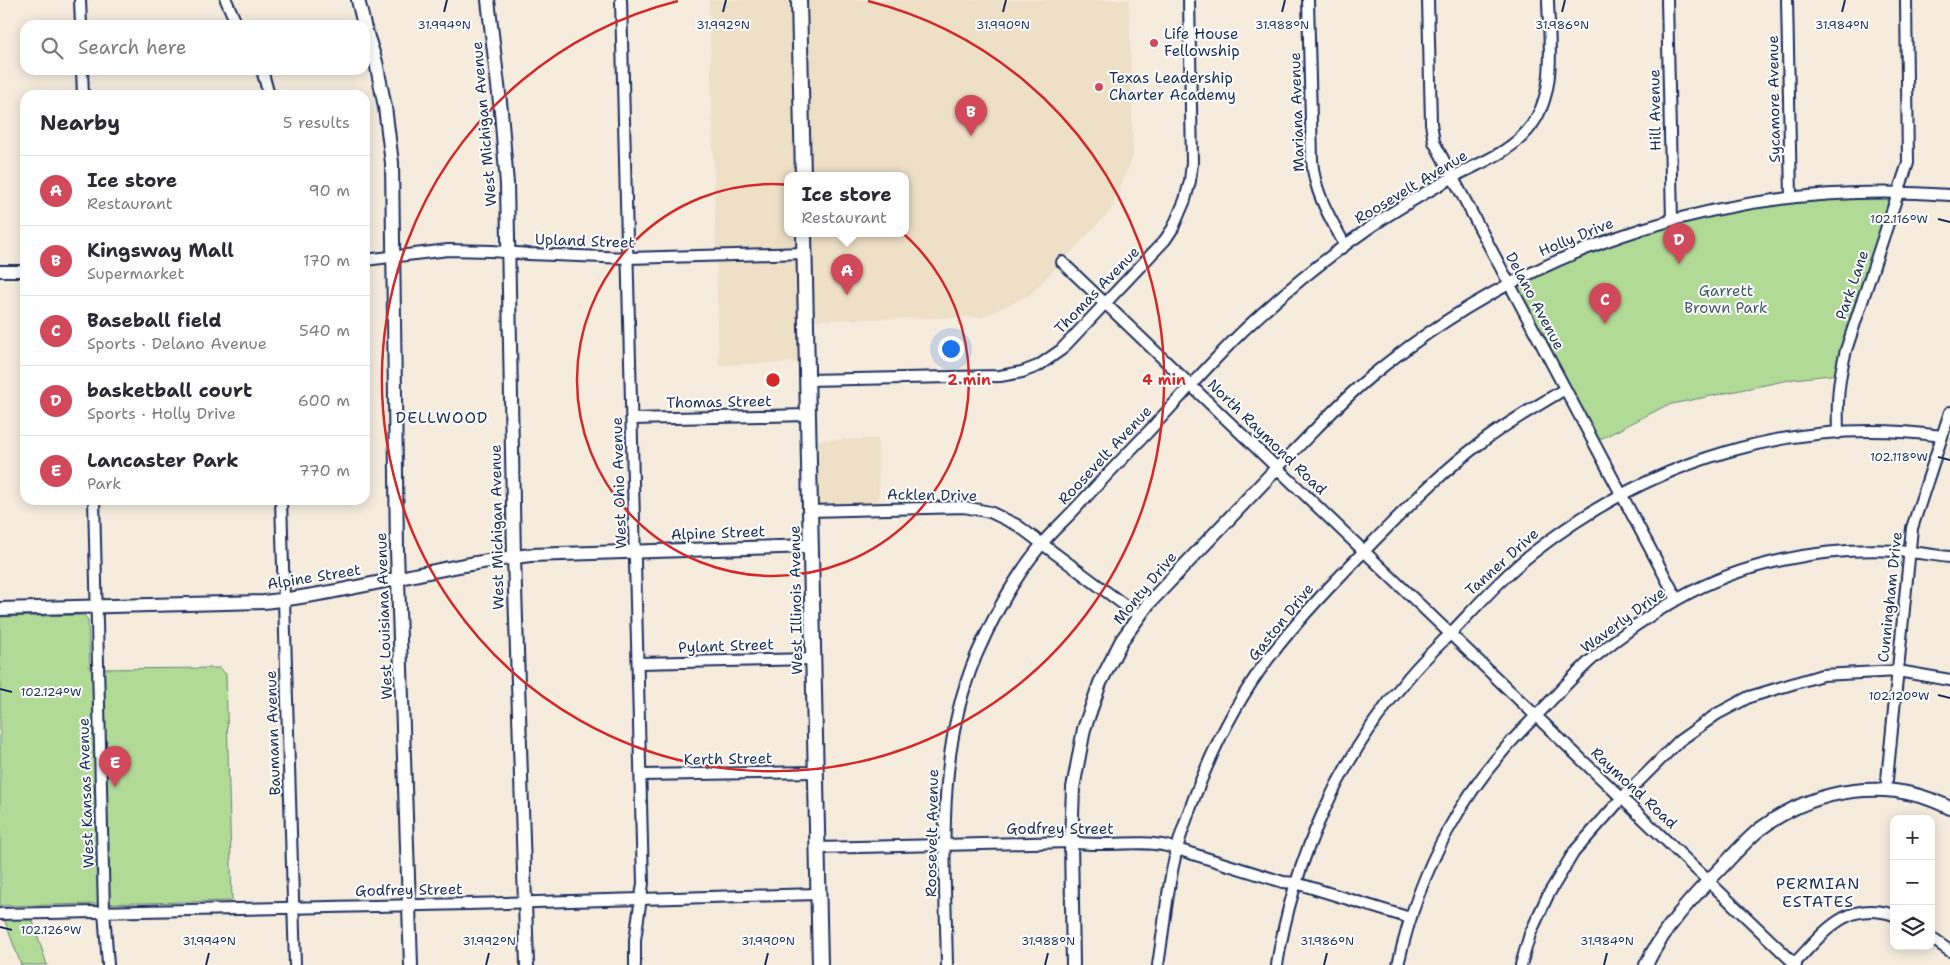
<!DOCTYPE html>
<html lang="en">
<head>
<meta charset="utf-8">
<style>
	:root { --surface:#fff; --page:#f2f2f3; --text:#2b2b33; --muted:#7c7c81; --line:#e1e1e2; --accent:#d1495b }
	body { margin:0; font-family:"Shantell Sans",sans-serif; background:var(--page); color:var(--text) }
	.controls { position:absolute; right:15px; bottom:15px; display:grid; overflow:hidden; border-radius:10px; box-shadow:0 2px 12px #0003 }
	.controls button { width:45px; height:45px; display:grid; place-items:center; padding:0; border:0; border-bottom:1px solid var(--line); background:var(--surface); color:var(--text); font:25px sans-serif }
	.you { position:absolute; left:950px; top:348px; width:18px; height:18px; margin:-12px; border:4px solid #fff; border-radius:50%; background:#1a73e8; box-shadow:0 0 0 8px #1a73e833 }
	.badge { display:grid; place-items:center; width:32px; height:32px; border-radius:50%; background:var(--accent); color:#fff; font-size:16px; font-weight:700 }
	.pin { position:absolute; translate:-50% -41px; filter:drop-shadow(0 1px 2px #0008) }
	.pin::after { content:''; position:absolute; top:26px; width:18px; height:15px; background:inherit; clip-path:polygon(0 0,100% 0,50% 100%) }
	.popup { position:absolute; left:784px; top:172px; width:125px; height:65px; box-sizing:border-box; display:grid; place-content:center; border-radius:10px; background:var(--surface); filter:drop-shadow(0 1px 4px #0005); font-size:16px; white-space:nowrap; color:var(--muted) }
	.popup b { font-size:19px; color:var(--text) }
	.popup::after { content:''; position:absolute; left:50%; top:100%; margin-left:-10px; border:10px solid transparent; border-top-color:var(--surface) }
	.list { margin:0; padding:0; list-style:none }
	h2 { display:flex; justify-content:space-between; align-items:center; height:65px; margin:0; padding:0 20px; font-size:21px }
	h2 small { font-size:16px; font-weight:400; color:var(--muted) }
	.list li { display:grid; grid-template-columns:32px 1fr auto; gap:15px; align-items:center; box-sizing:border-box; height:70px; padding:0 20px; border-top:1px solid var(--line) }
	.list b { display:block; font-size:19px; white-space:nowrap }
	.list p { margin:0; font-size:16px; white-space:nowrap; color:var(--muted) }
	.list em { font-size:16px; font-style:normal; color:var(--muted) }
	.icon { flex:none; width:28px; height:28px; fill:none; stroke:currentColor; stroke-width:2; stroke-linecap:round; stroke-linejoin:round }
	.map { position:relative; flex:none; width:1950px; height:965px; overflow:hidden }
	.search { position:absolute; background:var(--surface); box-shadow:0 2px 12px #0003; left:20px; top:20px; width:350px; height:55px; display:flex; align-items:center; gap:12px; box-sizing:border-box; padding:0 18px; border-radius:15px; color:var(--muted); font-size:19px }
	.panel { position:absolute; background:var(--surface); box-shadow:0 2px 12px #0003; left:20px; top:90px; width:350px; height:415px; border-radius:15px }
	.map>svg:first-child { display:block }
	.built { fill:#eedfc7; fill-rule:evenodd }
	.green { fill:#b1da96; stroke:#66847a }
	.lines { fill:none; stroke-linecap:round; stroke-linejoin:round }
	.minor-casing { stroke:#1b2f5e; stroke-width:14 }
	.tertiary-casing { stroke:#1b2f5e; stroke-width:16 }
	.secondary-casing { stroke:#1b2f5e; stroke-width:18 }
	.minor { stroke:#fff; stroke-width:10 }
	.tertiary { stroke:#fff; stroke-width:12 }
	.secondary { stroke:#fff; stroke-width:14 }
	.ticks { fill:none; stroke:#1b2f5e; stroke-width:2 }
	.ring { fill:none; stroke:#d62828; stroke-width:2.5 }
	.poi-dot { fill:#d1495b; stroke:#fff; stroke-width:2 }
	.labels { text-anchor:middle; stroke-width:4; stroke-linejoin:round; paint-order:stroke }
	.poi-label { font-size:15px; fill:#1b2f5e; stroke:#fff; text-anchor:start }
	.street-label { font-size:15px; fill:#1b2f5e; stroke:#fff }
	.park-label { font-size:15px; fill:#405a6c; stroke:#fff }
	.neighbourhood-label { font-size:16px; letter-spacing:1px; fill:#1b2f5e; stroke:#fff }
	.ticks-label { font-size:12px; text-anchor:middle; fill:#1b2f5e; stroke:#fff; stroke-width:4; stroke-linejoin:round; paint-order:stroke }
	.centre { fill:#d62828; stroke:#fff; stroke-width:2.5 }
	.ring-label { font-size:15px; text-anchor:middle; font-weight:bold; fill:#d62828; stroke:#fff; stroke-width:4; stroke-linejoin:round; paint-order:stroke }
</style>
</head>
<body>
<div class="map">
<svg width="1950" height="965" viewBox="0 0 1950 965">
	<rect width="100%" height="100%" fill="#f5ecde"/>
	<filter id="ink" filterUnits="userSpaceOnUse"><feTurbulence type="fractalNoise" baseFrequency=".02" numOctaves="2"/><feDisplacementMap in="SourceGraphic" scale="10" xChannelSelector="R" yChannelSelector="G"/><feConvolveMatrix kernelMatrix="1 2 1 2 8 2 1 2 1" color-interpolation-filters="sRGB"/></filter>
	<g filter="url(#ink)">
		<g class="built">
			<path d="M709,0H1129L1133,156L1110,211L1030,295L983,317L809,320V362L720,365L719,364ZM788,176H906V234H788Z"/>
			<path d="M878,439L879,509L812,511L811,440Z"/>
		</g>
		<g class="green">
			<path d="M1898,193L1839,374L1794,379L1667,405L1595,442L1509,283L1535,270L1709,210Z"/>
			<path d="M84,615L88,620L90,669L219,668L226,674L232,901L0,906V617Z"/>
			<path d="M3,916L32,918L47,965H21Z"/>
		</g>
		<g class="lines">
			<g class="minor-casing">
				<g id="minor">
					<path d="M80,0L81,25"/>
					<path d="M226,0L237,25"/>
					<path d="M621,0L643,883L635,940V965"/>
					<path d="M1308,0L1312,160C1314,192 1330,218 1345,245"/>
					<path d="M1428,0L1431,123L1434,142L1677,599"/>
					<path d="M1667,0L1672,220"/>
					<path d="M1787,0L1791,197"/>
					<path d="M82,70L83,95"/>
					<path d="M262,70L269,95"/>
					<path d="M365,260L448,250L492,251L529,254L628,258L805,253"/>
					<path d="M1062,262L1796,965"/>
					<path d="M0,271H25"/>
					<path d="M807,380L1000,376L1022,372L1038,366L1061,350L1165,240L1173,228L1185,200L1190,181L1192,163L1189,0"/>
					<path d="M632,419L808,415"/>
					<path d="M1838,433C1837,400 1838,382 1846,350L1908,163L1906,0"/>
					<path d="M1278,467C1309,437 1336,405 1370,377C1535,241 1737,179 1950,195"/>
					<path d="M94,500L104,911L108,965"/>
					<path d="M281,500L295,965"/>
					<path d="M810,511L964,507L990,512L1017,525L1139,616"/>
					<path d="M639,663L813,659"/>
					<path d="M642,775L816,772"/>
					<path d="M1886,790L1912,528L1950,412"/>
					<path d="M817,848L1071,842C1103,848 1136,839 1167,846L1283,882L1296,883L1410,918"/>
					<path d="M0,914L468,904L818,894"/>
					<path d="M1931,938L1950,951"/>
					<path d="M947,965C945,861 935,754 976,656C993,617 1014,578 1041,545C1051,532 1064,521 1075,509C1099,483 1123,458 1147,433C1179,399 1210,363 1244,330C1284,292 1327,257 1372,226C1399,207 1428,191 1457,175C1482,162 1510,152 1528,130C1558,94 1549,43 1548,0"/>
					<path d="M1158,965C1165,922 1168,876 1181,835C1201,774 1229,711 1268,659C1299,618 1335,581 1371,544C1407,508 1441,472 1482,442C1508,422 1537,406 1565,389"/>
					<path d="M1277,965C1293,861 1340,758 1408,678C1421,662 1436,648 1450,634C1477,606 1503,576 1534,552C1650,461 1794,415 1942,436"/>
					<path d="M1398,965C1420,867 1463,787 1535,717C1554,698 1571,678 1591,660C1618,637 1647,616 1678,599C1743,562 1823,547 1897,551C1915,552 1932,555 1950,557"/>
					<path d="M1521,965L1530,934L1548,895L1574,852L1622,798L1679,741L1717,714L1749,697L1822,675L1898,671L1950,680"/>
					<path d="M1793,965C1823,934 1845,899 1894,915"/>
				</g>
			</g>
			<g class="tertiary-casing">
				<g id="tertiary">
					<path d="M358,0L364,25"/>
					<path d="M488,0L501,111L507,184L514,557L527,965"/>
					<path d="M365,28L376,62L385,107L392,163L397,550L411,965"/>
					<path d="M0,609L264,602C354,592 441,565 531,555L811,546"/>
					<path d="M1073,965L1071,842L1073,788L1084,729L1100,683L1122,640L1148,604L1278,467"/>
					<path d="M1646,965C1663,929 1690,900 1717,872C1731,858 1745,841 1760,829C1815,788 1888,776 1950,808"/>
				</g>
			</g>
			<g class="secondary-casing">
				<g id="secondary">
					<path d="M799,0L803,176"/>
					<path d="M804,234L820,965"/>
				</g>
			</g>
			<use href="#minor" class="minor"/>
			<use href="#tertiary" class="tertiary"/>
			<use href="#secondary" class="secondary"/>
		</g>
	</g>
	<path class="ticks" d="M444,12L447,0M723,12L726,0M1003,12L1006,0M1282,12L1285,0M1562,12L1565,0M1842,12L1845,0M1938,219L1950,222M1938,457L1950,460M0,689L12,692M1938,695L1950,698M0,927L12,930M206,965L209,953M486,965L489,953M765,965L768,953M1045,965L1048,953M1324,965L1327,953M1604,965L1607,953"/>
	<g class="ring">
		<circle cx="773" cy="380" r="196"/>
		<path d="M868 1A391 391 0 1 1 678 1"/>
	</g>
	<g class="poi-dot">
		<circle cx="1154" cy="43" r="5"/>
		<circle cx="1099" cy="87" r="5"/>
	</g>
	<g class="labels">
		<g class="poi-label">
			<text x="1164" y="39">Life House<tspan x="1164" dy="17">Fellowship</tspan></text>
			<text x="1109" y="83">Texas Leadership<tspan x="1109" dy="17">Charter Academy</tspan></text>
		</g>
		<g class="street-label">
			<text transform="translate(1774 99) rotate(-91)" y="5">Sycamore Avenue</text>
			<text transform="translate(1655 110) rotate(-91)" y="5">Hill Avenue</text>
			<text transform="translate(1297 112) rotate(-92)" y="5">Mariana Avenue</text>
			<text transform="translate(484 124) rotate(-95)" y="5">West Michigan Avenue</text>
			<text transform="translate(1411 187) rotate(-31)" y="5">Roosevelt Avenue</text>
			<text transform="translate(1576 237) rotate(-22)" y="5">Holly Drive</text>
			<text transform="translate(585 241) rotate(2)" y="5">Upland Street</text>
			<text transform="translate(1852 285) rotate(-71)" y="5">Park Lane</text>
			<text transform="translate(1097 290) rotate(-46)" y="5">Thomas Avenue</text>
			<text transform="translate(1535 301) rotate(62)" y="5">Delano Avenue</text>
			<text transform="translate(719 402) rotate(-1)" y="5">Thomas Street</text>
			<text transform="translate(1267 437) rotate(44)" y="5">North Raymond Road</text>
			<text transform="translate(1105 455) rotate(-47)" y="5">Roosevelt Avenue</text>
			<text transform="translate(619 483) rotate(-92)" y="5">West Ohio Avenue</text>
			<text transform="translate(932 495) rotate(1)" y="5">Acklen Drive</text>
			<text transform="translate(497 527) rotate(-91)" y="5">West Michigan Avenue</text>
			<text transform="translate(718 533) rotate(-2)" y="5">Alpine Street</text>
			<text transform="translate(1502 562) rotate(-42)" y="5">Tanner Drive</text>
			<text transform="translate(314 577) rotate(-9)" y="5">Alpine Street</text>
			<text transform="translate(1145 588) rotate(-50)" y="5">Monty Drive</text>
			<text transform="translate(1890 597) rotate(-84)" y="5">Cunningham Drive</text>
			<text transform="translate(796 600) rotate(-91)" y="5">West Illinois Avenue</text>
			<text transform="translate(384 616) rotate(-92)" y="5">West Louisiana Avenue</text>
			<text transform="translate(1623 620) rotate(-36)" y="5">Waverly Drive</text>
			<text transform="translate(1281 622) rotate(-51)" y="5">Gaston Drive</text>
			<text transform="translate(726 646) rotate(-2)" y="5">Pylant Street</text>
			<text transform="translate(273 733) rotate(-92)" y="5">Baumann Avenue</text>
			<text transform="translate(728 759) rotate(-1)" y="5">Kerth Street</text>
			<text transform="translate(1634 788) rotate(43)" y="5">Raymond Road</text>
			<text transform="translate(86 793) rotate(-92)" y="5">West Kansas Avenue</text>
			<text x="1060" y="834">Godfrey Street</text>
			<text transform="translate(932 833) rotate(-89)" y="5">Roosevelt Avenue</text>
			<text transform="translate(409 890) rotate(-1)" y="5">Godfrey Street</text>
		</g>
		<g class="park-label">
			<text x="1726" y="296">Garrett<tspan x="1726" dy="17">Brown Park</tspan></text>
		</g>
		<g class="neighbourhood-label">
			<text x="442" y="423">DELLWOOD</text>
			<text x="1818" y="889">PERMIAN<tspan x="1818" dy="18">ESTATES</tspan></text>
		</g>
	</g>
	<g class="ticks-label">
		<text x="444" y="29">31.994°N</text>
		<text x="723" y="29">31.992°N</text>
		<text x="1003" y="29">31.990°N</text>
		<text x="1282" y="29">31.988°N</text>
		<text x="1562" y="29">31.986°N</text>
		<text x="1842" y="29">31.984°N</text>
		<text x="1899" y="223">102.116°W</text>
		<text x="1899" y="461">102.118°W</text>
		<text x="51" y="696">102.124°W</text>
		<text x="1899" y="700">102.120°W</text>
		<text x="51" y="934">102.126°W</text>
		<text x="209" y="945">31.994°N</text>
		<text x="489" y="945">31.992°N</text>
		<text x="768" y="945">31.990°N</text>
		<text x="1048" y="945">31.988°N</text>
		<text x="1327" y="945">31.986°N</text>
		<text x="1607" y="945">31.984°N</text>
	</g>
	<circle cx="773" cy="380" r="8" class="centre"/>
	<g class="ring-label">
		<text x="969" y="385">2 min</text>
		<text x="1164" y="385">4 min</text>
	</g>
</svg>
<div class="controls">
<button>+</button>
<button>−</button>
<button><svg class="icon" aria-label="layers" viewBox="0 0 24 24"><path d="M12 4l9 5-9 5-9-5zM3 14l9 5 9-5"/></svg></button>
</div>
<div class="you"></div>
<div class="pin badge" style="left:847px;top:295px">A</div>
<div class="popup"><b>Ice store</b>Restaurant</div>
<div class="pin badge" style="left:971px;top:136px">B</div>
<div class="pin badge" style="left:1605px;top:324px">C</div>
<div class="pin badge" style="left:1679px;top:264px">D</div>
<div class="pin badge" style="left:115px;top:787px">E</div>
<div class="search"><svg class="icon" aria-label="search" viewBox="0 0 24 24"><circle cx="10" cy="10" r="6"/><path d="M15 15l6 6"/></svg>Search here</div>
<section class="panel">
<h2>Nearby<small>5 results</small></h2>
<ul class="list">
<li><span class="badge">A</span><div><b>Ice store</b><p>Restaurant</p></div><em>90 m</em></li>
<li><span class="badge">B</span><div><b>Kingsway Mall</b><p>Supermarket</p></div><em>170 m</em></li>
<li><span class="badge">C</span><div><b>Baseball field</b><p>Sports · Delano Avenue</p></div><em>540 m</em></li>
<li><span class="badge">D</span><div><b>basketball court</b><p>Sports · Holly Drive</p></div><em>600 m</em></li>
<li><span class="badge">E</span><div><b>Lancaster Park</b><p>Park</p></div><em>770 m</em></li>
</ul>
</section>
</div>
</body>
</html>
